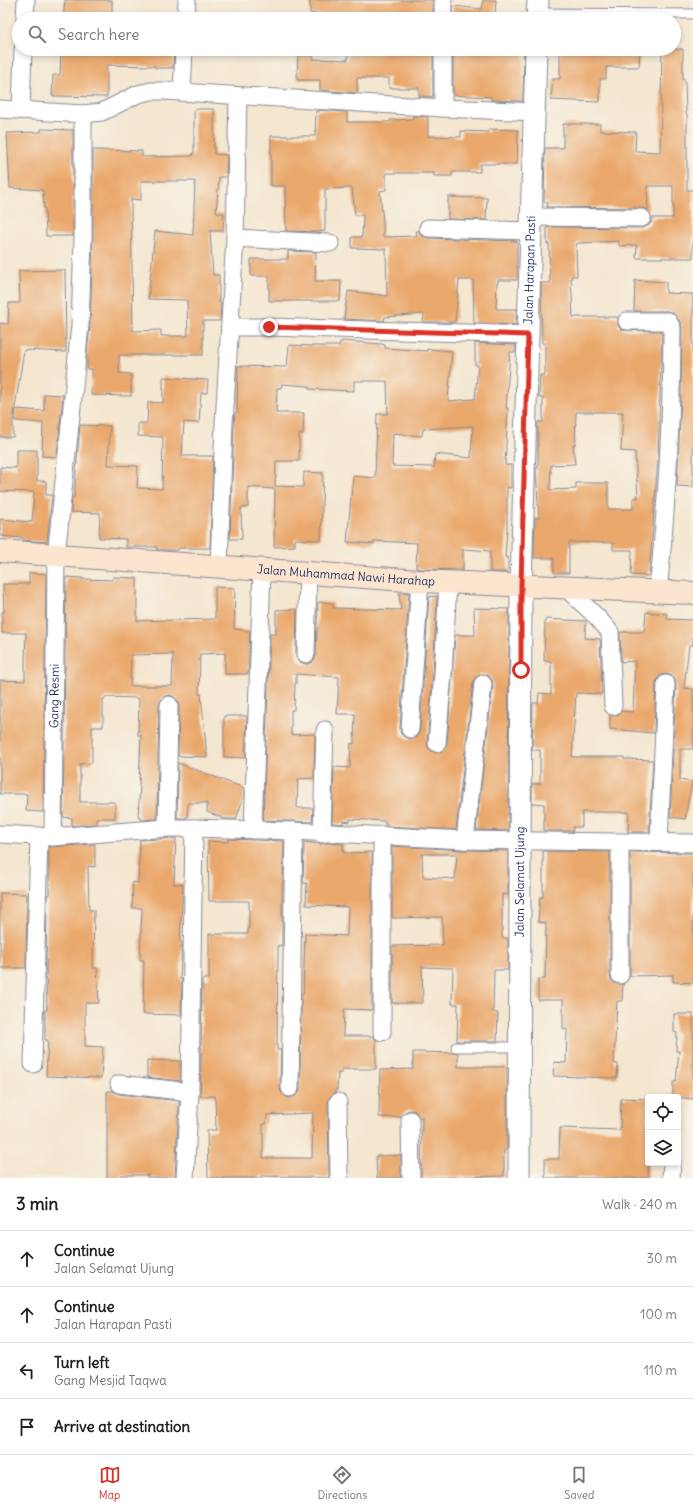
<!DOCTYPE html>
<html lang="en">
<head>
<meta charset="utf-8">
<style>
	:root { --surface:#fff; --page:#f6f6f6; --text:#202124; --muted:#757577; --line:#e0e0e0; --accent:#d93025 }
	body { margin:0; font-family:Delius,sans-serif; background:var(--page); color:var(--text) }
	.controls { position:absolute; right:12px; bottom:12px; display:grid; overflow:hidden; border-radius:4px; box-shadow:0 2px 6px #0003 }
	.controls button { width:36px; height:36px; display:grid; place-items:center; padding:0; border:0; border-bottom:1px solid var(--line); background:var(--surface); color:var(--text); font:20px sans-serif }
	.stop { position:absolute; width:12px; height:12px; margin:-9px; border:3px solid #d93025; border-radius:50%; background:#fff }
	.stop.end { background:#d93025; border-color:#fff; box-shadow:0 1px 4px #0008 }
	.list { margin:0; padding:0; list-style:none }
	h2 { display:flex; justify-content:space-between; align-items:center; height:52px; margin:0; padding:0 16px; font-size:17px }
	h2 small { font-size:13px; font-weight:400; color:var(--muted) }
	.list li { display:grid; grid-template-columns:26px 1fr auto; gap:12px; align-items:center; box-sizing:border-box; height:56px; padding:0 16px; border-top:1px solid var(--line) }
	.list b { display:block; font-size:15px; white-space:nowrap }
	.list p { margin:0; font-size:13px; white-space:nowrap; color:var(--muted) }
	.list em { font-size:13px; font-style:normal; color:var(--muted) }
	.icon { flex:none; width:22px; height:22px; fill:none; stroke:currentColor; stroke-width:2; stroke-linecap:round; stroke-linejoin:round }
	.map { position:relative; flex:none; width:693px; height:1178px; overflow:hidden }
	.search { position:absolute; background:var(--surface); box-shadow:0 2px 6px #0003; left:12px; right:12px; top:12px; height:44px; display:flex; align-items:center; gap:10px; box-sizing:border-box; padding:0 14px; border-radius:22px; color:var(--muted); font-size:15px }
	.sheet { height:276px; background:var(--surface) }
	nav { display:flex; justify-content:space-around; align-items:center; box-sizing:border-box; height:56px; border-top:1px solid var(--line); background:var(--surface); font-size:11px; color:var(--muted) }
	nav a { display:grid; justify-items:center; gap:2px }
	nav .on { color:var(--accent) }
	.map>svg:first-child { display:block }
	.building { fill:#eaa86c; fill-rule:evenodd }
	.lines { fill:none; stroke-linecap:round; stroke-linejoin:round }
	.service-casing { stroke:#888a96; stroke-width:11 }
	.minor-casing { stroke:#888a96; stroke-width:19 }
	.tertiary-casing { stroke:#888a96; stroke-width:23 }
	.secondary-casing { stroke:#888a96; stroke-width:24 }
	.service { stroke:#fff; stroke-width:9 }
	.minor { stroke:#fff; stroke-width:17 }
	.tertiary { stroke:#fff; stroke-width:21 }
	.secondary { stroke:#fbe5cf; stroke-width:22 }
	.route { stroke:#d93025; stroke-width:5 }
	.labels { text-anchor:middle; stroke-width:4; stroke-linejoin:round; paint-order:stroke }
	.street-label { font-size:12px; fill:#1b2f5e; stroke:#f7f3e8 }
</style>
</head>
<body>
<div class="map">
<svg width="693" height="1178" viewBox="0 0 693 1178">
	<rect width="100%" height="100%" fill="#f7f3e8"/>
	<filter id="ink" filterUnits="userSpaceOnUse"><feTurbulence type="fractalNoise" baseFrequency=".025" numOctaves="2"/><feDisplacementMap in="SourceGraphic" scale="8" xChannelSelector="R" yChannelSelector="G"/><feConvolveMatrix kernelMatrix="1 2 1 2 8 2 1 2 1" color-interpolation-filters="sRGB"/></filter>
	<filter id="wash" filterUnits="userSpaceOnUse"><feTurbulence type="fractalNoise" baseFrequency=".012" numOctaves="4" result="noise"/><feDisplacementMap in="SourceGraphic" scale="16" xChannelSelector="R" yChannelSelector="G"/><feGaussianBlur stdDeviation="0.9" result="paint"/><feColorMatrix in="noise" values="0 0 0 0 0 0 0 0 0 0 0 0 0 0 0 0 0 1.4 0 .05"/><feComposite in="paint" operator="in"/></filter>
	<g filter="url(#wash)">
		<rect width="100%" height="100%" fill="#f4e6cf"/>
		<g id="blocks">
			<g class="building">
				<path d="M65,0H112V19H63Z"/>
				<path d="M310,0H433V18L360,14V17L310,13Z"/>
				<path d="M483,0H496L495,19H453V6L482,9Z"/>
				<path d="M61,49L116,51V49H174L173,68H155V66L107,65V97L52,96L53,75H60Z"/>
				<path d="M348,49H433V97L419,96V88H389V78H357V93L320,90V80H297L298,55H313V59L348,60Z"/>
				<path d="M453,49H524L523,101L491,100V97L453,95Z"/>
				<path d="M560,49H640L639,67H606V79H600V102L551,100L553,79H560Z"/>
				<path d="M662,49H683V80H685L686,114H687V190H693V258H636L637,245L619,246V241L580,243L576,244L577,276H571L573,317H618V326L622,330L662,331L658,459L649,576L631,575L632,550H613V543L569,542V573H554V558H534L535,518H539L536,472V468H538V422H543V398H539L540,375H545V343H542L541,283H550L549,244H547V227L642,228L647,226L651,223L652,218H673V186H647L648,210L642,208L547,207L548,202H544L545,148H563V124H600V131L636,132L635,151L660,152ZM576,412H623L621,451L635,452L638,498H633V509H608V483H576V489L550,490L551,465L575,464L573,445H575Z"/>
				<path d="M194,109H214V154L227,155L226,177H219L216,213H224L223,231H210L213,275H219V302H221L220,321H203V355H119V373L131,374V396L91,395L92,369H87V353L90,325L93,240V150L142,151V157L192,156L193,153H194ZM141,181H195L193,235L155,231L148,299L187,300L188,336H161V330L133,331L131,199L141,200Z"/>
				<path d="M319,110L347,112V122H390V120L413,119V116L428,117V136L461,137V131L489,132V129L518,130L517,164H480V172H452V176H434V173H386V190L380,191L383,222V237L417,236L416,231H419L422,236L428,238L517,241V280H498V283H497L496,309H517L516,325L474,323L473,280H459L455,322H423L424,314L385,317L384,321L344,319L348,291L387,296L386,249L352,248V237H362L363,215H355L352,188L325,189V231L317,232L286,231L285,186H271V136H315L316,111L319,112Z"/>
				<path d="M41,129L73,130V236H46L45,208H44L43,190L10,188L7,133L41,132Z"/>
				<path d="M448,197L487,198L486,220L448,219Z"/>
				<path d="M288,251L316,252L315,281H341L340,301H269V276H251V259H288Z"/>
				<path d="M65,270L66,352L24,350L13,421V437H0V323L8,324L9,303H20L19,271Z"/>
				<path d="M635,280L666,282V293L693,294V487L677,486L681,394L682,328L681,323L673,313L668,311H634Z"/>
				<path d="M342,341L382,344L385,345V348L427,351V349L452,351L448,401L475,399L478,365H475V343L516,345V352H510L506,408H508L505,465H511V488L507,487V529L505,557H508V572H490V551L463,549V570L421,569L416,568L417,543L374,541V544L347,542L353,476L375,478L377,414H388L387,381H354V391L309,389V386L282,384L281,388H277L276,413H304L303,434H299V461H276L275,486L303,487L304,472L323,473L321,540L295,539V546L274,547L275,489L248,487V507L241,508L242,539H230L234,423L235,413H237L238,366L287,367L289,345L311,346H339L340,342H342ZM473,426L471,458L435,454L434,467L392,466L393,433L422,436L423,429Z"/>
				<path d="M163,377L208,380L207,393H201L199,423L184,422L182,456H213L210,548H179L178,550H157V547H126V539L99,538L100,513L71,512L72,497H74L80,425L110,426L108,465L138,466L137,488L162,489L163,437L138,436V423H147L148,402L163,403Z"/>
				<path d="M44,394L63,395L57,457L42,456L43,423L15,421L16,409L44,411Z"/>
				<path d="M16,450H37V481H46V495H52L47,542L23,540V538L0,536V519L32,522L34,492L0,491V467L16,468Z"/>
				<path d="M29,573L46,574L43,812L26,811L27,794H0V680L25,681V660L26,633H2V612H4L3,584H29Z"/>
				<path d="M66,577L82,578V579L113,580V577L137,578V621L215,619V587L235,588L234,629L250,631L248,674H225V653L200,654L199,694H201L207,757L178,756L179,705L178,701L174,697L170,695L165,696L161,700L159,705L158,755H157L158,756L157,819L141,820V817H138L140,786H139L141,735H138L139,700L138,698L105,697V699H103V727H92V763L80,764V802H115V818H96V824L72,826V818L63,817ZM173,654L172,686H130L131,655Z"/>
				<path d="M399,593H409L400,728L401,734L405,737L409,739L415,738L418,734L420,730L429,597L437,596L433,673L427,742L428,748L432,751L436,753L442,752L445,748L447,744L455,635H475L474,608L509,609L508,831L476,830L493,685L492,680L489,676L484,674L479,675L475,678L473,683L456,830L388,826V825H385V821L350,819V822L343,821V824L332,823L334,767L350,768L351,743L354,744L355,714H337L339,677L296,674V684H295L294,710H291V735L315,734L314,778L298,779L297,808H313L312,822L263,820L270,634H276V610L297,609L296,654L297,659L300,662L306,664L311,663L314,660L316,655L318,602L333,603V608L401,610Z"/>
				<path d="M646,612L667,614V619L693,620V645H689L684,688L693,689V749H680V780L692,782L685,819L670,817L676,684L675,679L671,675L666,674L661,675L657,679L656,684L654,733L610,729V715H618L621,711L633,712L635,661L621,662L620,632H644Z"/>
				<path d="M545,619L586,621L585,638L600,639L602,694L576,693L572,757H624V759L653,760L649,832H628L629,812H582V827H573V831H544V804L532,803V784H540V750H532L533,703H538L539,693L551,694V661H544Z"/>
				<path d="M224,716H247L245,758L224,757Z"/>
				<path d="M178,763L244,788V796L236,819H225L207,812V803H188L187,818H177Z"/>
				<path d="M176,838L174,884H183L180,942H182L180,979H182L181,1015L143,1014L144,960H140L142,908H132L133,882L138,883L140,840Z"/>
				<path d="M228,839L284,841L283,883H282V946L278,945L277,1050H281L280,1088L281,1092L285,1096L289,1098L295,1096L299,1093L300,1088L301,995H303L305,934L347,936L348,907L306,905L307,883H303L304,842L321,844L327,843L343,844L344,853L372,852V1010L344,1009L343,1036H373L376,1040V1069H342V1073H338L337,1090H335V1093L330,1097L328,1102L329,1178L261,1176V1178H208L207,1130H216L215,1096H200L201,1061L202,979H209V934H248V929H249V901H209L208,841L228,842ZM313,1113L312,1158H263V1124H266L267,1115Z"/>
				<path d="M95,844V867L88,866L89,910H94L93,968H97L99,1003H85V1046L103,1047L101,1078L46,1076L48,1040H45V1010H47L46,969L47,895H49V847Z"/>
				<path d="M392,846L464,850L508,851V895L502,894V938H508V970H494L493,1012L498,1013L497,1041H457L458,1004H452L453,968L422,967L423,1003H392V946L443,945L442,917L392,918ZM422,854H457L455,879L423,877Z"/>
				<path d="M543,851L610,852V975L611,980L615,983L623,984L622,1001H617L614,1063L618,1064L617,1078L553,1076L554,1062L566,1063L567,1029H563V1000H538V979H545L546,923L538,922L540,897H543Z"/>
				<path d="M630,852L693,853V983L673,982V975L630,976Z"/>
				<path d="M0,893L27,894L26,968H0Z"/>
				<path d="M674,1014H693V1099L673,1097V1082H676L679,1051H676L677,1033L674,1032Z"/>
				<path d="M413,1052L458,1053V1067H507V1150H504V1176L421,1178L422,1117H419L415,1111L410,1110L405,1112L401,1117H379L380,1070L413,1069Z"/>
				<path d="M147,1060L180,1061V1081L147,1077Z"/>
				<path d="M107,1091H112L118,1094L179,1101L175,1178H148V1175H121V1178H107Z"/>
				<path d="M621,1098L648,1099V1178H545V1159H559L560,1128L620,1130Z"/>
				<path d="M401,1155V1178H377L376,1156Z"/>
			</g>
		</g>
	</g>
	<g filter="url(#ink)">
		<use href="#blocks" fill-opacity="0" stroke="#888a96" stroke-width="1"/>
		<g class="lines">
			<g class="service-casing">
				<g id="service">
					<path d="M537,13L693,14"/>
					<path d="M456,1047H520"/>
				</g>
			</g>
			<g class="minor-casing">
				<g id="minor">
					<path d="M443,1V19"/>
					<path d="M25,19L26,0"/>
					<path d="M186,19L187,0"/>
					<path d="M443,49V108"/>
					<path d="M182,92L184,49"/>
					<path d="M0,109L83,114L102,112L138,94L151,91H164L443,108L535,112"/>
					<path d="M21,110L23,49"/>
					<path d="M532,217L642,218"/>
					<path d="M428,228L531,231"/>
					<path d="M235,238L330,243"/>
					<path d="M627,321H668L672,328C672,416 667,504 658,592"/>
					<path d="M230,327H269L528,335"/>
					<path d="M219,567L224,423L235,238L238,96"/>
					<path d="M567,589L597,617L610,632L613,706"/>
					<path d="M306,654L308,573"/>
					<path d="M410,729L420,581"/>
					<path d="M437,743L443,674L448,582"/>
					<path d="M167,828L169,705"/>
					<path d="M253,830L262,570"/>
					<path d="M0,834L53,837L167,828H194L294,831L465,840L693,843"/>
					<path d="M322,834L325,730"/>
					<path id="s1" d="M53,837L56,556L73,397L80,325L83,240V114"/>
					<path d="M465,840L483,684"/>
					<path d="M620,842V975"/>
					<path d="M659,842L666,684"/>
					<path d="M382,1032V835"/>
					<path d="M33,1064L39,836"/>
					<path d="M119,1084L190,1092"/>
					<path d="M290,1088L294,831"/>
					<path d="M338,1102L339,1178"/>
					<path d="M410,1120L411,1178"/>
					<path d="M185,1178L190,1092L194,828"/>
					<path d="M671,1178L672,1163"/>
				</g>
			</g>
			<g class="tertiary-casing">
				<g id="tertiary">
					<path d="M537,19L538,0"/>
					<path id="s2" d="M519,1178L521,586L536,49"/>
				</g>
			</g>
			<g class="secondary-casing">
				<g id="secondary">
					<path id="s3" d="M0,551L420,581L693,593"/>
				</g>
			</g>
			<use href="#service" class="service"/>
			<use href="#minor" class="minor"/>
			<use href="#tertiary" class="tertiary"/>
			<use href="#secondary" class="secondary"/>
		</g>
	</g>
	<g class="lines" filter="url(#ink)">
		<path class="route" d="M269,327L528,335L521,586V670"/>
	</g>
	<g class="labels">
		<g class="street-label">
			<text dy="4" stroke="none"><textPath href="#s2" startOffset="908">Jalan Harapan Pasti</textPath></text>
			<text dy="4" stroke="none"><textPath href="#s3" startOffset="347">Jalan Muhammad Nawi Harahap</textPath></text>
			<text dy="4" stroke="none"><textPath href="#s1" startOffset="141">Gang Resmi</textPath></text>
			<text dy="4" stroke="none"><textPath href="#s2" startOffset="296">Jalan Selamat Ujung</textPath></text>
		</g>
	</g>
</svg>
<div class="controls">
<button><svg class="icon" aria-label="locate" viewBox="0 0 24 24"><circle cx="12" cy="12" r="6"/><path d="M12 2v4M12 18v4M2 12h4M18 12h4"/></svg></button>
<button><svg class="icon" aria-label="layers" viewBox="0 0 24 24"><path d="M12 4l9 5-9 5-9-5zM3 14l9 5 9-5"/></svg></button>
</div>
<div class="stop" style="left:521px;top:670px"></div>
<div class="stop end" style="left:269px;top:327px"></div>
<div class="search"><svg class="icon" aria-label="search" viewBox="0 0 24 24"><circle cx="10" cy="10" r="6"/><path d="M15 15l6 6"/></svg>Search here</div>
</div>
<section class="sheet">
<h2>3 min<small>Walk · 240 m</small></h2>
<ul class="list">
<li><svg class="icon" aria-label="ahead" viewBox="0 0 24 24"><path d="M12 20V5M6 11l6-6 6 6"/></svg><div><b>Continue</b><p>Jalan Selamat Ujung</p></div><em>30 m</em></li>
<li><svg class="icon" aria-label="ahead" viewBox="0 0 24 24"><path d="M12 20V5M6 11l6-6 6 6"/></svg><div><b>Continue</b><p>Jalan Harapan Pasti</p></div><em>100 m</em></li>
<li><svg class="icon" aria-label="left" viewBox="0 0 24 24"><path d="M17 20v-9H6M10 6l-5 5 5 5"/></svg><div><b>Turn left</b><p>Gang Mesjid Taqwa</p></div><em>110 m</em></li>
<li><svg class="icon" aria-label="arrive" viewBox="0 0 24 24"><path d="M6 21V4h12l-3 4 3 4H6"/></svg><div><b>Arrive at destination</b></div></li>
</ul>
</section>
<nav>
<a class="on"><svg class="icon" aria-label="map" viewBox="0 0 24 24"><path d="M3 6l6-2 6 2 6-2v14l-6 2-6-2-6 2zM9 4v14M15 6v14"/></svg>Map</a>
<a><svg class="icon" aria-label="directions" viewBox="0 0 24 24"><path d="M12 3l9 9-9 9-9-9zM9 14v-3h6M13 9l2 2-2 2"/></svg>Directions</a>
<a><svg class="icon" aria-label="saved" viewBox="0 0 24 24"><path d="M7 4h10v16l-5-4-5 4z"/></svg>Saved</a>
</nav>
</body>
</html>
